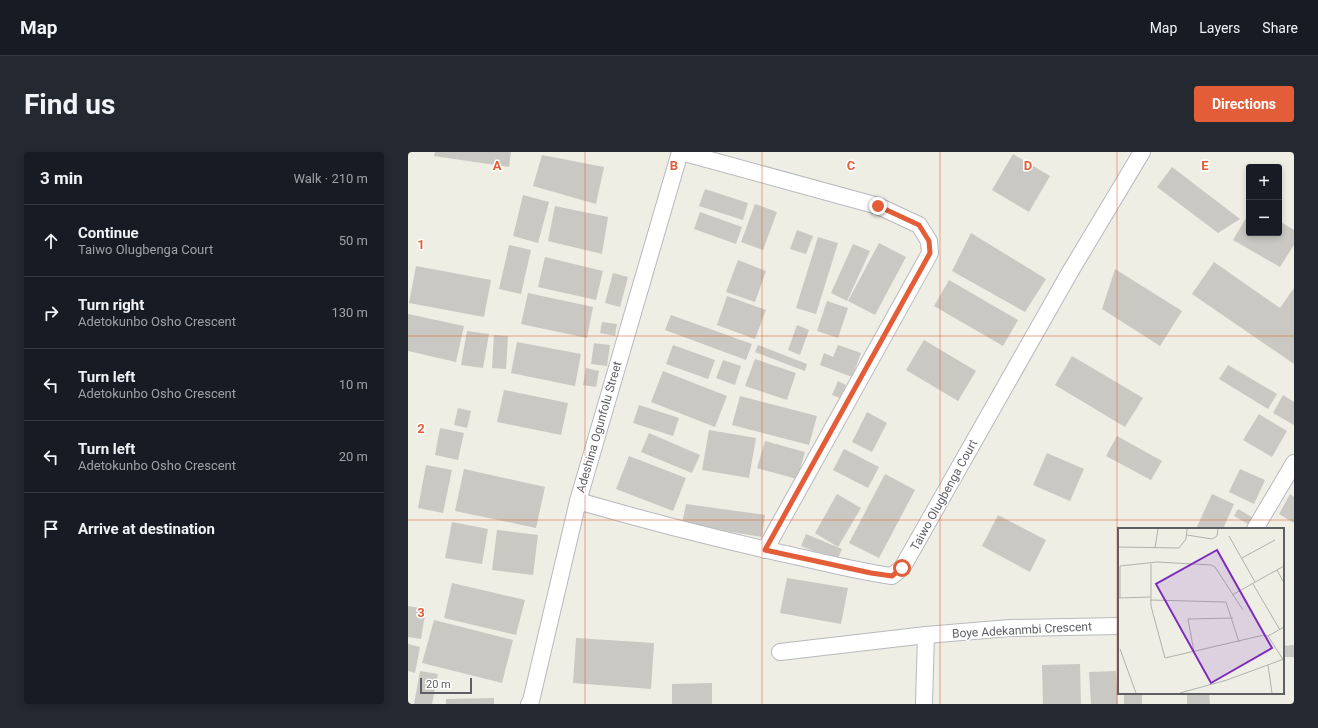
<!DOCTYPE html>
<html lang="en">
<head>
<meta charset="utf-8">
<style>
	:root { --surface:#171b24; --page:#242831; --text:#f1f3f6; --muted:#9ea1a6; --line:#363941; --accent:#e25d38 }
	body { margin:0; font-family:Roboto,sans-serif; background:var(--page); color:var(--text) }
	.controls { position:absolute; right:12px; top:12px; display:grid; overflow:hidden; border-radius:4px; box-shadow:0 2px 6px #0003 }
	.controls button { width:36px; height:36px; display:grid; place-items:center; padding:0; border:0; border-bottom:1px solid var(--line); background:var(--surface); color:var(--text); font:20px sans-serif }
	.scale { position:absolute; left:12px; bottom:10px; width:52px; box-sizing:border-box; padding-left:4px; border:2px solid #5d5f65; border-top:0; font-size:11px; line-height:14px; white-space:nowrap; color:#5d5f65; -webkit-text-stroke:3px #fff; paint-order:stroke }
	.stop { position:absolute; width:12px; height:12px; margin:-9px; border:3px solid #e25d38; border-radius:50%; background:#fff }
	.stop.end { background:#e25d38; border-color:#fff; box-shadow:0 1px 4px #0008 }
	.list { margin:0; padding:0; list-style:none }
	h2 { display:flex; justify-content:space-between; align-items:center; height:52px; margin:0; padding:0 16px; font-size:17px }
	h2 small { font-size:13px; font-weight:400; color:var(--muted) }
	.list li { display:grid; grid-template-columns:26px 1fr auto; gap:12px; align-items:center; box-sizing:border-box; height:72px; padding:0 16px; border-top:1px solid var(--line) }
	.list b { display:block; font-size:15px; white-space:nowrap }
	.list p { margin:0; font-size:13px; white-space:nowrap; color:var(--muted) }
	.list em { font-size:13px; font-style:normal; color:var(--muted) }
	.icon { flex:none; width:22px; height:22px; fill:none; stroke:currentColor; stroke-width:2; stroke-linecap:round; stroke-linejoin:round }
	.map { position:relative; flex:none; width:886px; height:552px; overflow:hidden; border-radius:4px }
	header { display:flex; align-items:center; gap:24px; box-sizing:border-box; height:56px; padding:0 20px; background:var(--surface); border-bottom:1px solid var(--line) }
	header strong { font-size:19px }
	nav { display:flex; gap:22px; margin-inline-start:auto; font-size:14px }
	.intro { display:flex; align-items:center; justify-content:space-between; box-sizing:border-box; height:96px; padding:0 24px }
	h1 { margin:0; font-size:28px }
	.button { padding:10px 18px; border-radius:4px; background:var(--accent); color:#fff; font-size:14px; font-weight:700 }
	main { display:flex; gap:24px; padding:0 24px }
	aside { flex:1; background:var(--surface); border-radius:4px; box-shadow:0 2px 6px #0003 }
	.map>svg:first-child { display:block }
	.building { fill:#cac8c2 }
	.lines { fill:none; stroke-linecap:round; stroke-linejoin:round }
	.minor-casing { stroke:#b7b9be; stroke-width:18 }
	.minor { stroke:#fff; stroke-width:16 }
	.route { stroke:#e25d38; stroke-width:5 }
	.grid { fill:none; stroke:#e25d38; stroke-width:1; stroke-opacity:0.55 }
	.labels { text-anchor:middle; stroke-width:3; stroke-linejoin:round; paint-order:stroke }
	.street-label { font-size:12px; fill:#5d5f65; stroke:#fff }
	.inset-road { fill:none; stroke:#b1b1ae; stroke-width:1 }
	.view { fill:#7b2cbf; fill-opacity:0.15; stroke:#7b2cbf; stroke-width:2 }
	.inset-edge { fill:none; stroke:#5d5f65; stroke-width:2 }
	.grid-label { font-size:13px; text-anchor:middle; font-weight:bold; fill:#e25d38; stroke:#fff; stroke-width:3; stroke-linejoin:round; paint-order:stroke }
</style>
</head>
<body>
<header>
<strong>Map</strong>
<nav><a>Map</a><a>Layers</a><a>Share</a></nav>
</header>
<div class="intro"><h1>Find us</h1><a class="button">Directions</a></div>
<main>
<aside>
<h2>3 min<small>Walk · 210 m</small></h2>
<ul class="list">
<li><svg class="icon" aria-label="ahead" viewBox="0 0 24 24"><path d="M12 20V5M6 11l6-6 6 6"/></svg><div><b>Continue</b><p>Taiwo Olugbenga Court</p></div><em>50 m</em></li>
<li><svg class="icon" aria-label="right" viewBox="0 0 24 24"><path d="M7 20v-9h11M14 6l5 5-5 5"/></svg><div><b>Turn right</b><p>Adetokunbo Osho Crescent</p></div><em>130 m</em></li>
<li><svg class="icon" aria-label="left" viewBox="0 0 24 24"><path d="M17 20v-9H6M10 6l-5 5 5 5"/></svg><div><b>Turn left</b><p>Adetokunbo Osho Crescent</p></div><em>10 m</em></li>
<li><svg class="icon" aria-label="left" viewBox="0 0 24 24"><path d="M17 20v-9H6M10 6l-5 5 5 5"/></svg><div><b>Turn left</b><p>Adetokunbo Osho Crescent</p></div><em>20 m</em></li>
<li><svg class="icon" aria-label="arrive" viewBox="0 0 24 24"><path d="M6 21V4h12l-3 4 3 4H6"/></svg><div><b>Arrive at destination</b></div></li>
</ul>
</aside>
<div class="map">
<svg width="886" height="552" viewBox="0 0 886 552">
	<rect width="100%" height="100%" fill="#efeee5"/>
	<g class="building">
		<path d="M27,0H103L101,15L26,4Z"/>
		<path d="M605,2L642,24L621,60L584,38Z"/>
		<path d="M134,3L196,15L188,52L125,34Z"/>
		<path d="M764,15L832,67L810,81L749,35Z"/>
		<path d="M297,37L340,51L335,68L291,54Z"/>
		<path d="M115,43L141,50L130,91L105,84Z"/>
		<path d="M347,52L369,60L355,98L333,90Z"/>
		<path d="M147,54L200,65L194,102L140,89Z"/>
		<path d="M292,60L334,75L328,92L286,77Z"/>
		<path d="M841,61V81H871V69L886,78V93L872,115L825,88Z"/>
		<path d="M389,78L405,84L398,102L382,97Z"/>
		<path d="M563,81L638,127L617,160L544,119Z"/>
		<path d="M410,85L430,91L408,162L388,156Z"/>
		<path d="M471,91L498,105L467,163L440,149Z"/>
		<path d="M445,92L462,99L439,149L423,141Z"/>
		<path d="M101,93L123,98L113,142L91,137Z"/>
		<path d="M137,105L195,119L188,148L130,135Z"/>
		<path d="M330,108L358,119L347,150L318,140Z"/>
		<path d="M806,110L872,156L886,136V212L784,142Z"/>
		<path d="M8,114L83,128L76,165L1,151Z"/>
		<path d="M707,117L774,159L752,194L694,157Z"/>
		<path d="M205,121L220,125L212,155L197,151Z"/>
		<path d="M541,128L610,168L595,194L526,154Z"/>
		<path d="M120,141L185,155L179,186L113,172Z"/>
		<path d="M319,144L358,158L347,187L309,173Z"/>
		<path d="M419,149L440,156L430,186L409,179Z"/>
		<path d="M0,162L56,174L48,210L0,199Z"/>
		<path d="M263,163L344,192L338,208L257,178Z"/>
		<path d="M194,170L209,172L207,184L192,181Z"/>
		<path d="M389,173L401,178L392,203L380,198Z"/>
		<path d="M59,179L81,182L75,216L53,213Z"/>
		<path d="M86,183L100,184L98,217L84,216Z"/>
		<path d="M516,188L568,219L550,249L498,218Z"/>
		<path d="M109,190L173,202L167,234L103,221Z"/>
		<path d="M186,191L202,193L199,214L183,212Z"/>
		<path d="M265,193L307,208L300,227L258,212Z"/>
		<path d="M350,193L399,212L397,219L347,200Z"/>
		<path d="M430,193L453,201L444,225L412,213L416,201L425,205Z"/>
		<path d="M664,204L735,246L717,275L647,233Z"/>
		<path d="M347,207L388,221L379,248L337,234Z"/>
		<path d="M315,208L333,214L327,233L308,226Z"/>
		<path d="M820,213L869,242L860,257L811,227Z"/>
		<path d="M178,216L191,219L188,235L175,233Z"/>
		<path d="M255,219L319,244L307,275L243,250Z"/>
		<path d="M430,229L438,233L432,246L424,243Z"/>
		<path d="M96,238L160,251L153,283L89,270Z"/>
		<path d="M875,243L886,250V273L865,261Z"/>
		<path d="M332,244L409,264L401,293L324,273Z"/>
		<path d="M231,253L271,266L265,284L225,271Z"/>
		<path d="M50,256L63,259L59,276L46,273Z"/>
		<path d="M459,260L479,271L464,300L444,290Z"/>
		<path d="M851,262L879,279L864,305L835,288Z"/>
		<path d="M32,276L56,281L50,308L27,303Z"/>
		<path d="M301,278L348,286L341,326L294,318Z"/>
		<path d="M241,281L292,303L284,321L233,300Z"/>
		<path d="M709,284L754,309L743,328L698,304Z"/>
		<path d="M357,289L397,300L389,327L349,316Z"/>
		<path d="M436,297L471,315L460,336L425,318Z"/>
		<path d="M639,301L676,317L662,349L625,333Z"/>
		<path d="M221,304L278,326L265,359L208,337Z"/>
		<path d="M18,313L44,318L35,361L10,356Z"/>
		<path d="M56,317L137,335L128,376L47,359Z"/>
		<path d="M832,317L857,328L846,352L821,340Z"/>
		<path d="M477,322L507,338L471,406L441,391Z"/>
		<path d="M429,342L453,356L430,395L407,381Z"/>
		<path d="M804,342L826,352L815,377H788Z"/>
		<path d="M882,342L886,345V371L871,362Z"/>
		<path d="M278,352L357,363L354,385L274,372Z"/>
		<path d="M830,357L844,365L840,372L826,364Z"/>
		<path d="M590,363L638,388L622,420L574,394Z"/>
		<path d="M44,370L80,377L74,412L37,406Z"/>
		<path d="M89,378L130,383L125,423L84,418Z"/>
		<path d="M398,382L434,397L429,409L393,394Z"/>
		<path d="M379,426L440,436L433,472L372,461Z"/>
		<path d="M44,431L117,448L108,483L36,466Z"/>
		<path d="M0,454L18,457L13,487L0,485Z"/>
		<path d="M26,468L105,488L94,531L14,511Z"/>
		<path d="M168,486L246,491L243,537L165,531Z"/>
		<path d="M0,492L12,495L7,521L0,519Z"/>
		<path d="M886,493V505H875V494Z"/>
		<path d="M672,512L673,552H635L634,513Z"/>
		<path d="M12,519L30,522L24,552H6Z"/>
		<path d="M708,519L710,552H683L681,520Z"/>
		<path d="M304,531V552H264V532Z"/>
		<rect x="716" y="541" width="18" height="11"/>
		<path d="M779,541H801L802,552H779Z"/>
		<path d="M86,546V552H38V547Z"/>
	</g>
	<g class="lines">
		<g class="minor-casing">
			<g id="minor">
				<path d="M273,0L470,54L511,73L521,89L522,101L357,398"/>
				<path d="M170,349C243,370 317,389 391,405C422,412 453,420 484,424L494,416L662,120L734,0"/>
				<path d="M847,377L886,311"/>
				<path d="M372,500L518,483L602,476L711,474"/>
				<path d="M121,552L123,549L170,349L272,0"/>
				<path d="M516,552L518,483"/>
			</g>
		</g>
		<use href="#minor" class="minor"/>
	</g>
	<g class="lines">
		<path class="route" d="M470,54L511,73L521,89L522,101L357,398L463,421L484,424L494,416"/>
	</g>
	<path class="grid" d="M177,0V552M354,0V552M532,0V552M709,0V552M0,184H886M0,368H886"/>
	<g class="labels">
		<g class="street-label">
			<text transform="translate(191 275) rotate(-74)" y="4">Adeshina Ogunfolu Street</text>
			<text transform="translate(536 343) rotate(-61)" y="4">Taiwo Olugbenga Court</text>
			<text transform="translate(614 478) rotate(-3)" y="4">Boye Adekanmbi Crescent</text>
		</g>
	</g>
	<g transform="translate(710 376)">
		<rect width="166" height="166" fill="#efeee5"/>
		<path class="inset-road" d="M69,7L94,11L99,8L100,1M111,8L137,54M0,19L61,20L68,11L69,1M37,20L40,1M124,30L157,12M33,36V78L47,130L146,107L150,108M159,42L166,55M135,56L162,102M114,67L166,38M0,70L32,69M2,70V38L39,34L93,37L97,39L125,82M32,72L108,74L121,114M150,108L166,133M150,108L166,99M2,121L18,165M76,124L70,91L115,90M150,137L154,165M62,165L109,152L166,131"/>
		<path class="view" d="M99,22L154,120L93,155L38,56Z"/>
		<rect width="166" height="166" class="inset-edge"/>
	</g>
	<g class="grid-label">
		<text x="89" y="18">A</text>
		<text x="266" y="18">B</text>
		<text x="443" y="18">C</text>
		<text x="620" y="18">D</text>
		<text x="797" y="18">E</text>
		<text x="13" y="97">1</text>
		<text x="13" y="281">2</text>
		<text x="13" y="465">3</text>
	</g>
</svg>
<div class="controls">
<button>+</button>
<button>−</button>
</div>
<div class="scale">20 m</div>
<div class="stop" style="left:494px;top:416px"></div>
<div class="stop end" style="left:470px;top:54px"></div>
</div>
</main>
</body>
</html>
